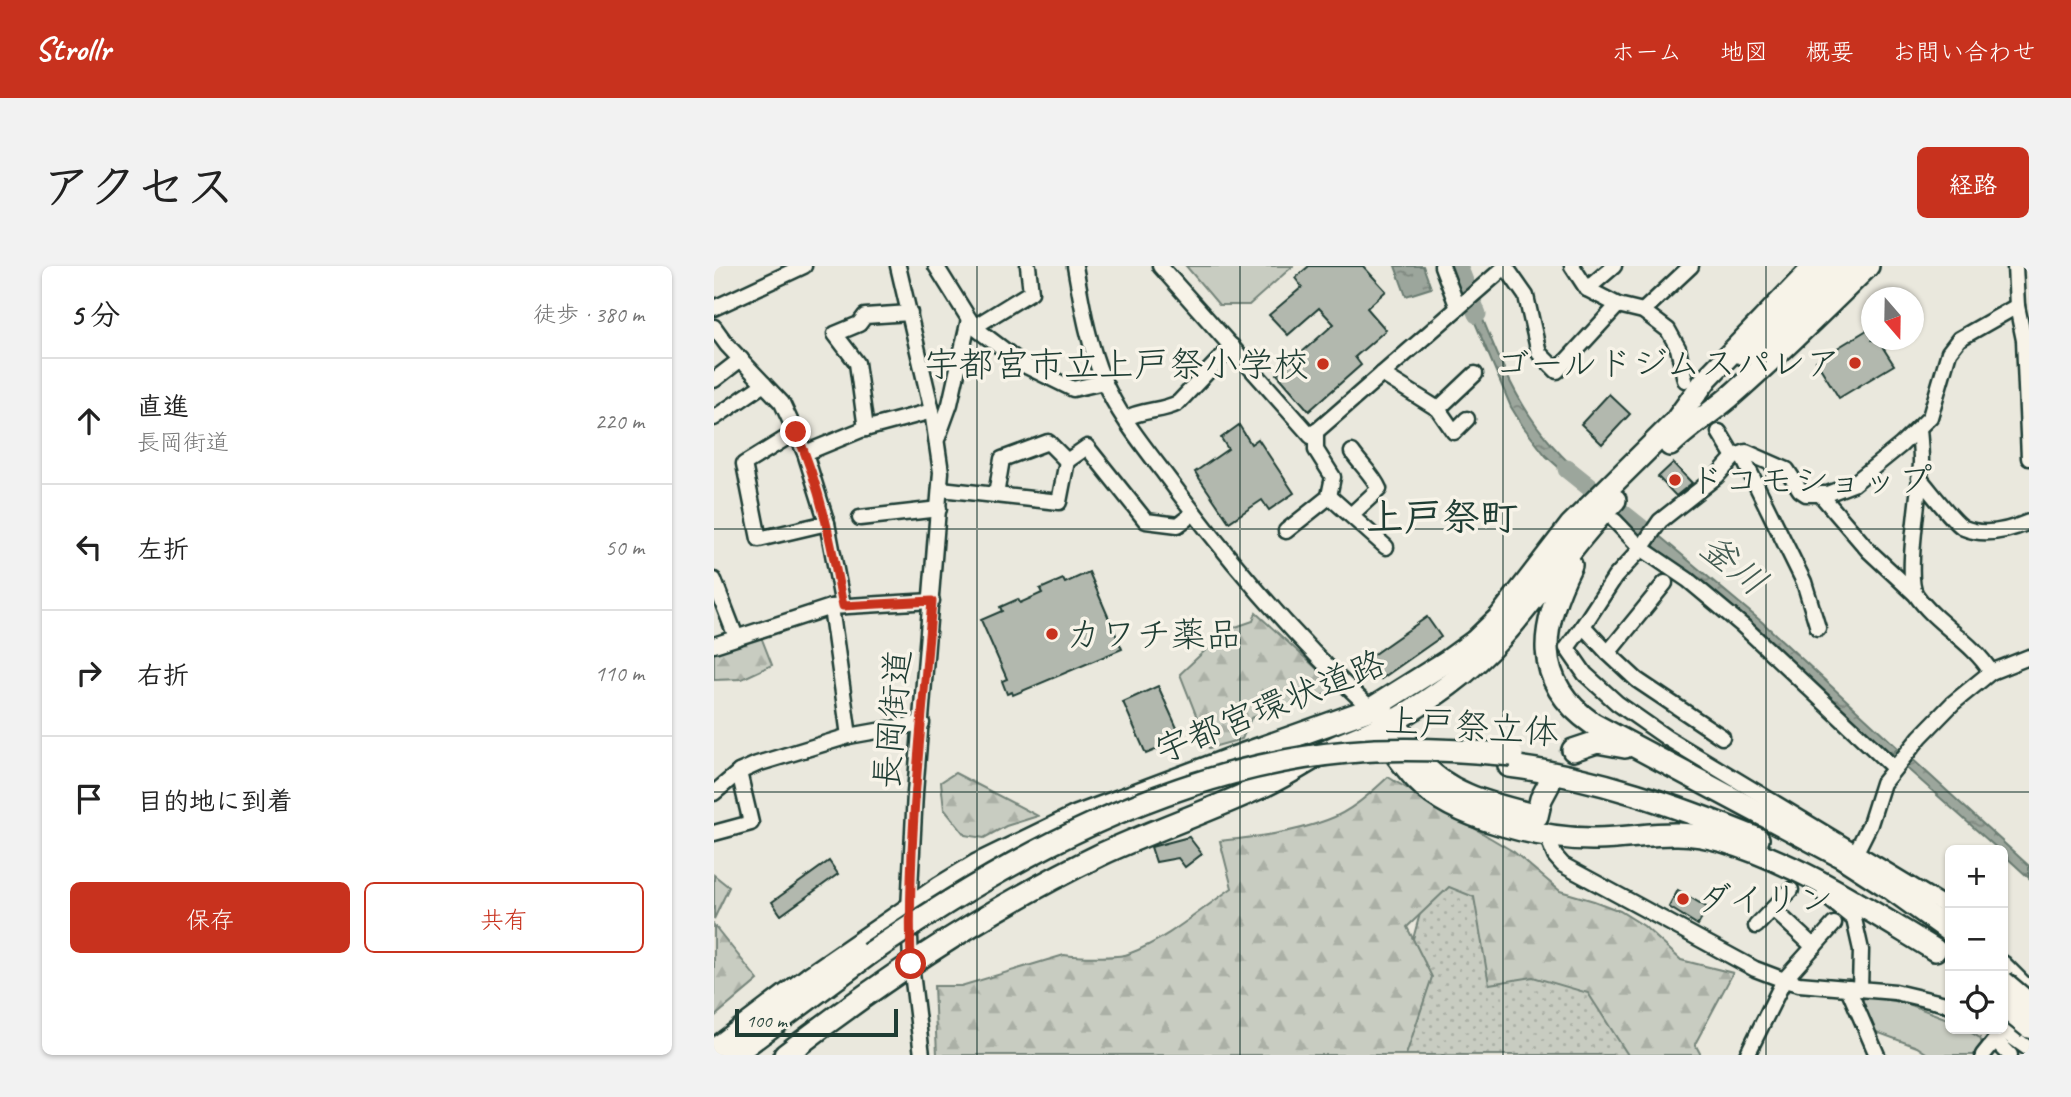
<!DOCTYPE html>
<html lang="ja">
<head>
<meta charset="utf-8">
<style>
	:root { --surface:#fff; --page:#f2f2f2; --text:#222; --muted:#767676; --line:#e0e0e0; --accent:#c8321e }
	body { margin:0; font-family:Caveat,"Klee One",sans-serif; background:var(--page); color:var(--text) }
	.controls { position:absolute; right:21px; bottom:21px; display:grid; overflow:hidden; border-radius:10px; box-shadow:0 2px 5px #0004 }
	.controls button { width:63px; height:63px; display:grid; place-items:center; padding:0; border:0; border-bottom:2px solid var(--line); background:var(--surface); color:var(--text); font:35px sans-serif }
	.compass { position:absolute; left:1147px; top:21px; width:63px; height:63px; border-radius:50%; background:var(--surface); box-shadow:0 2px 5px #0004; rotate:160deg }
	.scale { position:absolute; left:21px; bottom:18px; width:163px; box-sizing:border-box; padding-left:7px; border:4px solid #1f3d34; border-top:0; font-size:19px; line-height:24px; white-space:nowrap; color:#1f3d34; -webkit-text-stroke:5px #f7f3e8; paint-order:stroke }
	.stop { position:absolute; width:21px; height:21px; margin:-16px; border:5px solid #c8321e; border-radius:50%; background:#fff }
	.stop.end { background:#c8321e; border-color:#fff; box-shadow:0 2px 7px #0008 }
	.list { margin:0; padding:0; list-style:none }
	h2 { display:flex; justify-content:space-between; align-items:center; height:91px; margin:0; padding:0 28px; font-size:30px }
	h2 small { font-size:23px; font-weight:400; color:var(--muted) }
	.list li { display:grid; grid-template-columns:46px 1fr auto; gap:21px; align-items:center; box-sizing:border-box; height:126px; padding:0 28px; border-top:2px solid var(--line) }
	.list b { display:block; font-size:26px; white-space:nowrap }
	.list p { margin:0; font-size:23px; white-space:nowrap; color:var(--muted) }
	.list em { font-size:23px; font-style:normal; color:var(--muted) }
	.actions { display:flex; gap:14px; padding:21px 28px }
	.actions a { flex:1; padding:16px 0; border:2px solid var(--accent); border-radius:10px; text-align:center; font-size:24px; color:var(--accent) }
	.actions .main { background:var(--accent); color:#fff }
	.icon { flex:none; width:38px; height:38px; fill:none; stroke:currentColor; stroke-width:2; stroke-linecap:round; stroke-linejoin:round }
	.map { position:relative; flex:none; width:1315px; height:789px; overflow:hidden; border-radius:10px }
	header { display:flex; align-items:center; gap:42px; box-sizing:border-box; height:98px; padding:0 35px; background:var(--accent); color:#fff }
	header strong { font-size:33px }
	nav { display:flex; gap:38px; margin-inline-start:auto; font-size:24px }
	.intro { display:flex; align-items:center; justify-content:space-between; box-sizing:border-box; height:168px; padding:0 42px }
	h1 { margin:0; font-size:49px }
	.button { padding:18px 32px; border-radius:10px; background:var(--accent); color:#fff; font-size:24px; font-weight:700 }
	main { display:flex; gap:42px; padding:0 42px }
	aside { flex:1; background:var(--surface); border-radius:10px; box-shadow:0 2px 5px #0004 }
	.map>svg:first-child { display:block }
	.grass { fill:url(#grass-dots); stroke:#74847a; stroke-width:2 }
	.forest { fill:url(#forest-firs); stroke:#74847a; stroke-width:2 }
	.park { fill:#c8ccc1; stroke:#74847a; stroke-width:2 }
	.water { fill:url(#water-ripples); stroke:#6a7c72; stroke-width:2 }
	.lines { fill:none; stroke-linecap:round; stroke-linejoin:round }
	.river { stroke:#9ca69c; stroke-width:19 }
	.building { fill:#b2b8ae; stroke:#1f3d34; stroke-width:2 }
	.highway-tunnel { stroke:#c1c6bb; stroke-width:21; stroke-dasharray:21 10; stroke-linecap:butt }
	.minor-casing { stroke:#1f3d34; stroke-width:19 }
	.major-casing { stroke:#1f3d34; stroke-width:23 }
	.highway-casing { stroke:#1f3d34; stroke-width:26 }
	.minor { stroke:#f7f3e8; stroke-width:14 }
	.major { stroke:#f7f3e8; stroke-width:18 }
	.highway { stroke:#f7f3e8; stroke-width:21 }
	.highway-bridge-casing { stroke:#1f3d34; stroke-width:26; stroke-linecap:butt }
	.highway-bridge { stroke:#f7f3e8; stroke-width:21 }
	.route { stroke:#c8321e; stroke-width:9 }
	.grid { fill:none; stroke:#1f3d34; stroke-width:2; stroke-opacity:0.55 }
	.poi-dot { fill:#c8321e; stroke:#f7f3e8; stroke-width:2.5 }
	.labels { text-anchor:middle; stroke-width:7; stroke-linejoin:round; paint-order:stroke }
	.poi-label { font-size:35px; fill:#1f3d34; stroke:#f7f3e8; text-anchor:start }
	.street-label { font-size:35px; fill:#1f3d34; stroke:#f7f3e8 }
	.water-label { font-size:37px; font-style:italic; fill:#445c53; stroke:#f7f3e8 }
	.quarter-label { font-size:38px; font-weight:bold; fill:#1f3d34; stroke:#f7f3e8 }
</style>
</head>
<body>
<header>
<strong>Strollr</strong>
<nav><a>ホーム</a><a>地図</a><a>概要</a><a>お問い合わせ</a></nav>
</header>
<div class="intro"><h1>アクセス</h1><a class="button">経路</a></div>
<main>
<aside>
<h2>5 分<small>徒歩 · 380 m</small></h2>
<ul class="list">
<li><svg class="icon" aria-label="ahead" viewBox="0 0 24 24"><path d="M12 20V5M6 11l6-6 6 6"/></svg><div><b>直進</b><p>長岡街道</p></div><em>220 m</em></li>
<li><svg class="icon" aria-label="left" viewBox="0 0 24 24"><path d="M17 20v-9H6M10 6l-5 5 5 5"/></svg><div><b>左折</b></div><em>50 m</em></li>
<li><svg class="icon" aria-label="right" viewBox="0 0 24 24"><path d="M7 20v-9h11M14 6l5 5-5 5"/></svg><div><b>右折</b></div><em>110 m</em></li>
<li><svg class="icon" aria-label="arrive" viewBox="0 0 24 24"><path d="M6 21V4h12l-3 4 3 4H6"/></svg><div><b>目的地に到着</b></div></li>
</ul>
<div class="actions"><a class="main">保存</a><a>共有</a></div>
</aside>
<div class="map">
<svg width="1315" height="789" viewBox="0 0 1315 789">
	<defs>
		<pattern id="grass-dots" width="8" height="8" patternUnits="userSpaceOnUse" patternTransform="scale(1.75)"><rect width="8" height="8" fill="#c8ccc1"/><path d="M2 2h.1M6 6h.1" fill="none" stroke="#abb0a6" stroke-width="1.8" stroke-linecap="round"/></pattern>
		<pattern id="forest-firs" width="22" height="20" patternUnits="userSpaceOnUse" patternTransform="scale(1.75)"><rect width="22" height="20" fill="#c8ccc1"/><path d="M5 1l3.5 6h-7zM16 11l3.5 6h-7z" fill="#abb0a6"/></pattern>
		<pattern id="water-ripples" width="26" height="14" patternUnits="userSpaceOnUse" patternTransform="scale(1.75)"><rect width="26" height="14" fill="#9ca69c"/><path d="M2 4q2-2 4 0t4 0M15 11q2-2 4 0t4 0" fill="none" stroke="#7f8880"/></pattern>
	</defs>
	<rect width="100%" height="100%" fill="#eae8dd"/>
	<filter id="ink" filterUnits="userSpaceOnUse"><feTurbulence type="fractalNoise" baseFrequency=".0143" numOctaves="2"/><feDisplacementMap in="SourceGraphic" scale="14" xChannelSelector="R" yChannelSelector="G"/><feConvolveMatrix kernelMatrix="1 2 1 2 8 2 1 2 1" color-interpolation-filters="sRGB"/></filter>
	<g filter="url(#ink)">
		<path class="grass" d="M720,597L959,789H669L681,738Z"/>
		<g class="forest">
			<path d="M542,347L626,424L537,452L528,473L495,482L466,408L513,364L539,355Z"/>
			<path d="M44,363L58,399L28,413L0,414V384Z"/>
			<path d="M241,507L324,550L292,560L270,572L251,569L230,543L227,516Z"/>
			<path d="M674,511L800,586L846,625L880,635L906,645L930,660L967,694L1019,707L981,778L987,789H914L874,727L819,711L775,718L760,631L735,621L693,661L718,711L692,789H223L220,720H247L350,689C362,691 403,692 414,688C452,674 485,645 518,622L506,575C542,571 579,567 613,554C636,546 656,528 674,511Z"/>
			<path d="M0,609L15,621L0,653Z"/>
			<path d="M0,659L44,714L0,751Z"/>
		</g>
		<g class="park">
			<path d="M472,0H579L535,39H505Z"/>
			<path d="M1152,730L1192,737L1236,754V763H1251L1266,772L1269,781L1261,789H1215L1203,781L1157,764L1147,736Z"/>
		</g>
		<g class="water">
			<path d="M681,0H709L717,22L692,30Z"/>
			<path d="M761,34C791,108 812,165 877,216L869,223L832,190L808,159L797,141L754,40Z"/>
			<path d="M912,241L936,262L928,271L903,250Z"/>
			<path d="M943,268L1048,356L1184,482L1178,488L1033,355L936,277Z"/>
			<path d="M1195,490L1315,600V612L1289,588V584H1285L1188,498Z"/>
		</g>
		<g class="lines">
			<g class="river">
				<path d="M744,0L763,48"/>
				<path d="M853,203L928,263"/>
			</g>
		</g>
		<g class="building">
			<path d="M595,0H649L672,25L653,42L672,64L641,91L647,99L595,145L563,108L620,58L605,42L574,69L555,49L588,21L581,12Z"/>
			<path d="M1158,61V74H1164L1180,99L1125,132L1102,95Z"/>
			<path d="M895,128L916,148L888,178L867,158Z"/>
			<path d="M525,159L537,178L544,173L580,227L555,244L548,234L515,256L481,206L514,183L507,172Z"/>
			<path d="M959,197L978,217L962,230L944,211Z"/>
			<path d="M375,306L408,383L299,429L298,426L293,428L288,415L293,413L267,354L288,345L286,341L304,333L306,337L328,327L326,323L349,313L351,317Z"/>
			<path d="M713,351L727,371L667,413L653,393Z"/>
			<path d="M444,420L468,473L432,488L409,436Z"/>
			<path d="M475,571L488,588L471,601L464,592L442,596L437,581Z"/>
			<path d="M115,595L124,608L67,649L58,636Z"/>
			<path d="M964,624L994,642L984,659L955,641Z"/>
		</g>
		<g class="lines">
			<path class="highway-tunnel" d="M835,518L844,500L859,484"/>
			<g class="minor-casing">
				<g id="minor">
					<path d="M184,0L218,145L227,206L201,527L195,643L197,698L208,789"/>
					<path d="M222,0L260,61L310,99L359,123L390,116"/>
					<path d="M361,0C368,39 374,77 389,113C403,147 428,178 450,207C511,290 581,373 657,443"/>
					<path d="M446,0L597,170L792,0"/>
					<path d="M728,0L744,42"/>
					<path d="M791,0L812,30L825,87L843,105L904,39"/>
					<path d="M858,0L873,23L904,39L929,45L954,64L964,82L971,114"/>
					<path d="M1301,0L1303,40L1310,74L1315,192"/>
					<path d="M873,23L900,0"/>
					<path d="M0,42L90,0"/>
					<path d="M929,45L977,0"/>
					<path d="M0,61L13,79L68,137L91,187L113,257L129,340"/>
					<path d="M260,61L317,26L314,0"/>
					<path d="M668,108L724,143L740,166L753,153"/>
					<path d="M0,114L27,93"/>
					<path d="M724,143L761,108"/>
					<path d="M0,152L50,118"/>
					<path d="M411,153C428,143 447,146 464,137L518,80"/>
					<path d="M152,163L143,97L121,68L145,58L151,50L196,47"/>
					<path d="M1205,163C1206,174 1207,185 1207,195C1207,221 1190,311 1202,329C1223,359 1258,375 1277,406"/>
					<path d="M602,165V184L619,211L615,230L672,281"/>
					<path d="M82,166L30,198L45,273L113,257"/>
					<path d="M1005,166L1020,191L1032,186L1073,204L1086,224L1092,228H1113L1139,218L1187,179L1216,151L1235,86L1245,73L1303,40"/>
					<path d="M224,171L236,138L255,53"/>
					<path d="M91,187L147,164L218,145"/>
					<path d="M1027,188L1090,316L1104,362"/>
					<path d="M1205,212C1215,223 1239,256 1250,262C1271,271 1296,264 1315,256"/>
					<path d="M227,223L345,236L353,195L373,181L432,255L464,259L480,247"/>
					<path d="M1106,228L1155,285L1200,327"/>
					<path d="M282,229L288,193L334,176L353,195"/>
					<path d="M637,249L665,223C659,209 647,199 638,186"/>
					<path d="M146,252L225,243"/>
					<path d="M901,255L927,282L974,314L1029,360L1180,502"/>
					<path d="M572,265L616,230"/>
					<path d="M0,314L22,371"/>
					<path d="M117,341L135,470"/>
					<path d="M869,360L853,382L871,408L903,437L953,472L1228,638L1236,646"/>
					<path d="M0,379L117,341L218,335"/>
					<path d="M894,387L951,317"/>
					<path d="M1008,471L923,414L894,387L869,360L901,311L926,284L946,255L1003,210L1020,191"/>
					<path d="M0,527L25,506L43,498L135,470L208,457"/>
					<path d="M831,565L841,590L849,599L1041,703L1070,714L1085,718L1181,726L1236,739"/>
					<path d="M0,567L37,557L25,506"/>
					<path d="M1142,586L1156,558L1169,517L1206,471L1239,437L1277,406L1315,391"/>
					<path d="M1110,629L1140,653L1147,684L1146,723"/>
					<path d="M1059,643L1100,681"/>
					<path d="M1042,660L1077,624"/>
					<path d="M1289,697L1315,723"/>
					<path d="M1134,722L1163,789"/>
					<path d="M1289,758L1315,724"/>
					<path d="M1286,763L1281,774L1296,789"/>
					<path d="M1287,763L1315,783"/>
					<path d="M1033,789L1070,714L1120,658"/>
					<path d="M1269,789L1281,774"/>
				</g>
			</g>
			<g class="major-casing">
				<g id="major">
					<path d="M1028,89L1120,0"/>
					<path d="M1043,93L1138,0"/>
				</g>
			</g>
			<g class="highway-casing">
				<g id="highway">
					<path d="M956,179C976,159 999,146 1019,128C1066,87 1110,43 1154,0"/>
					<path d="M857,299C827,359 816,414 879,458L1128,591L1176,622L1236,665"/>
					<path d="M668,448C687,457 692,478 705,494C734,530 781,539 823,550L827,533L835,518"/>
					<path d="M671,473C681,487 691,502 704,515C740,553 831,574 882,573C929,572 961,561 1009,575C1086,598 1153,643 1221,684"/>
					<path d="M859,484L883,476L911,481"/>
					<path d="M795,500C883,511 963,540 1044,573"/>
					<path d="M0,784L95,712L227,621L263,599L362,551L519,492L657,443L732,396L761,375L786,351L857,259L961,156L993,112L1101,0"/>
					<path d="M19,789L155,688"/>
					<path d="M71,789C169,713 276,642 388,588C440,564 493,546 545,522C571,511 594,494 619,482C634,475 649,470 663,463C688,452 713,435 735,419C805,368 842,293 901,234"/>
				</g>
			</g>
			<use href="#minor" class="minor"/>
			<use href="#major" class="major"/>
			<use href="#highway" class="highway"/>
			<g class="highway-bridge-casing">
				<g id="highway-bridge">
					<path d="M155,688C297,590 459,502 634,486C688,481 743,484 798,489"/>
					<path d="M1289,716L1315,738"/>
					<path d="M1289,740L1315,761"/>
				</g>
			</g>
			<use href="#highway-bridge" class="highway-bridge"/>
		</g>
	</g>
	<g class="lines" filter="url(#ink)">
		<path class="route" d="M82,166C107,222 118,281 129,340L218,335C208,456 193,577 197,698"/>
	</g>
	<path class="grid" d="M263,0V789M526,0V789M789,0V789M1052,0V789M0,263H1315M0,526H1315"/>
	<g class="poi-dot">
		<circle cx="1141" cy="97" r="7"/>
		<circle cx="609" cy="98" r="7"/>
		<circle cx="961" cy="214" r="7"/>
		<circle cx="338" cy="368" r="7"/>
		<circle cx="969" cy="633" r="7"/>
	</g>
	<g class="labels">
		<g class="poi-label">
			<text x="1127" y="109" text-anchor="end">ゴールドジムスパレア</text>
			<text x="595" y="110" text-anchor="end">宇都宮市立上戸祭小学校</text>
			<text x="975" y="226">ドコモショップ</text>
			<text x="352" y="380">カワチ薬品</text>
			<text x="983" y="645">ダイリン</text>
		</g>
		<g class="street-label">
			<text transform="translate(556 440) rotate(-22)" y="12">宇都宮環状道路</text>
			<text transform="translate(178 453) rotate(-85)" y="12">長岡街道</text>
			<text transform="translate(758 460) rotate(4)" y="12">上戸祭立体</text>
		</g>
		<g class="water-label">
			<text transform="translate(1020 298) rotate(39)" y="13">釜川</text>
		</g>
		<g class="quarter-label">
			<text x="728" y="264">上戸祭町</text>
		</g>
	</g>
</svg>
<div class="controls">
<button>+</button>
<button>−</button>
<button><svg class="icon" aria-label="locate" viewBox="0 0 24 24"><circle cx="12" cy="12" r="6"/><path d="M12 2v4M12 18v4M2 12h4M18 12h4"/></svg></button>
</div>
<svg class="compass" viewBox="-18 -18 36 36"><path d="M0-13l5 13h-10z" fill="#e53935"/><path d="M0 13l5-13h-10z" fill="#767676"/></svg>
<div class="scale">100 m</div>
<div class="stop" style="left:197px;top:698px"></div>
<div class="stop end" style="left:82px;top:166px"></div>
</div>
</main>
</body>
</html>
